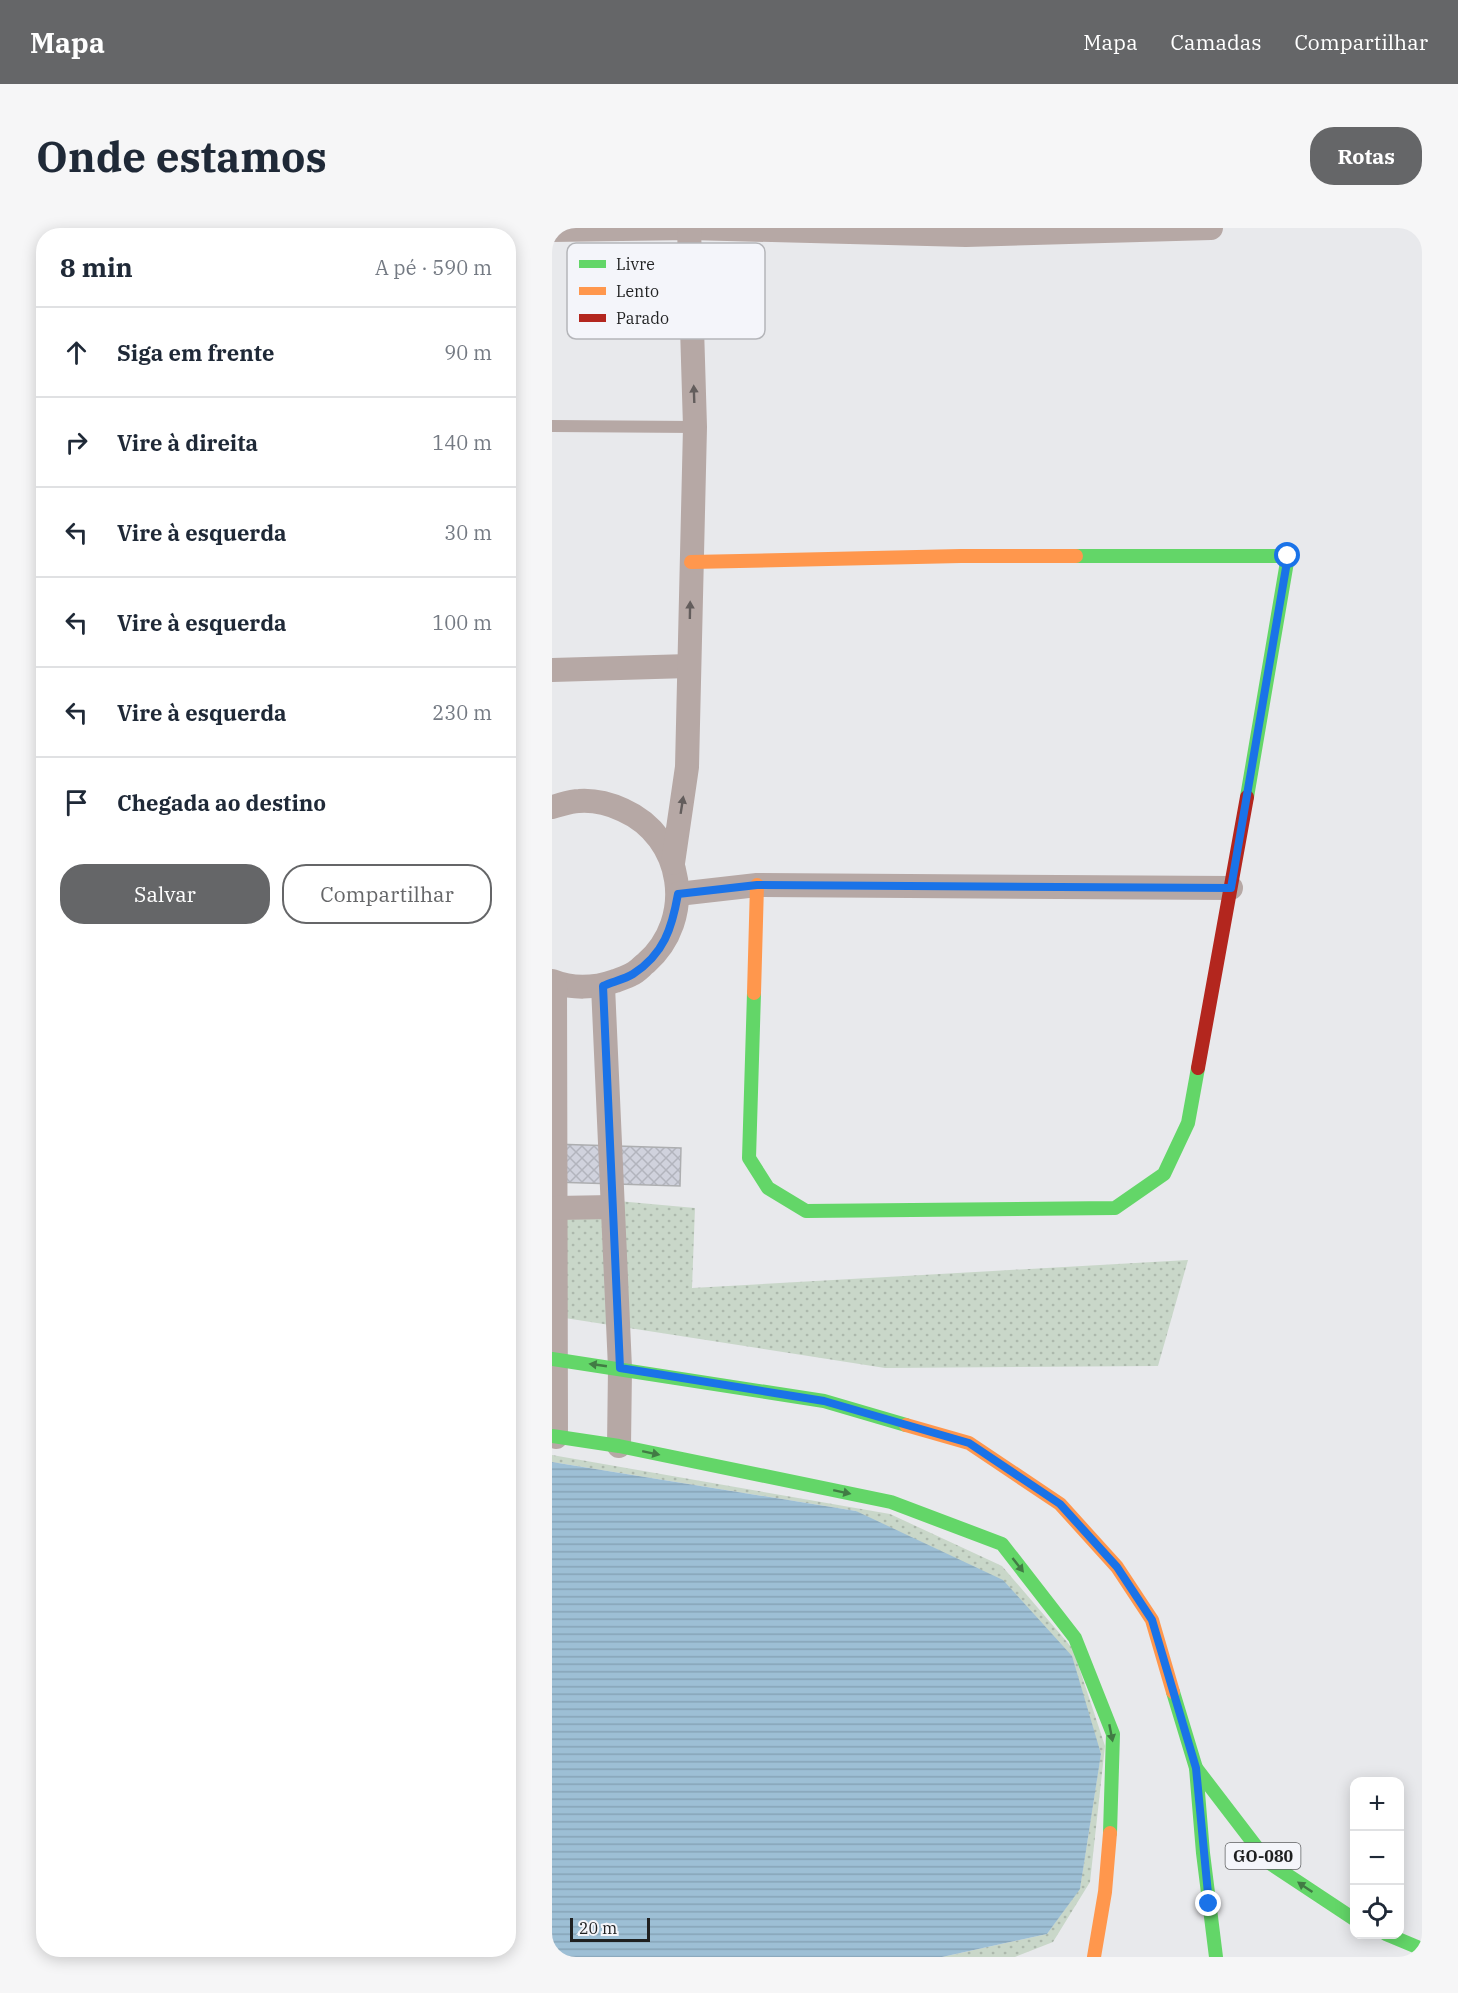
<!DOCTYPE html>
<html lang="pt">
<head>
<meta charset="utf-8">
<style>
	:root { --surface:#fff; --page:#f6f6f7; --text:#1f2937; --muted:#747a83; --line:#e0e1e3; --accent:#656668 }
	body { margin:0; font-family:"IBM Plex Serif",serif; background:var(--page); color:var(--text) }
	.controls { position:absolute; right:18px; bottom:18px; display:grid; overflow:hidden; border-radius:12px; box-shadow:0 3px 15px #0003 }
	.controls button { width:54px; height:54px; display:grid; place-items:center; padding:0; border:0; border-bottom:2px solid var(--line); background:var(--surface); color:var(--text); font:30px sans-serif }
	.scale { position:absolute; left:18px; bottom:15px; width:80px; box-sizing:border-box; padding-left:6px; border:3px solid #1f2021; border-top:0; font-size:16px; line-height:21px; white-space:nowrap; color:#1f2021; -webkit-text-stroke:4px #f4f5fa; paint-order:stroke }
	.stop { position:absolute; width:18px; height:18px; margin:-14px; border:4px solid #1a73e8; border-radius:50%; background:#fff }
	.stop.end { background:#1a73e8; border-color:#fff; box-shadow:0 2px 6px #0008 }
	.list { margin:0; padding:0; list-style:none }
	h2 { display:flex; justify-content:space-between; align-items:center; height:78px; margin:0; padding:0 24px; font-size:26px }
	h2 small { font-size:20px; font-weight:400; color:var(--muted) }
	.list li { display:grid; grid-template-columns:39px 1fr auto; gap:18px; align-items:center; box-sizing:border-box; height:90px; padding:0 24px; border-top:2px solid var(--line) }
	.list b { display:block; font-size:22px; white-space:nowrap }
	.list em { font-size:20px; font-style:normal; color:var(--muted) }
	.actions { display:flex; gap:12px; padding:18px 24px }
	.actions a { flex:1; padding:14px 0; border:2px solid var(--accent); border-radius:24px; text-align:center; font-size:21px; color:var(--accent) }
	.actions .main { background:var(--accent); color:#fff }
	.icon { flex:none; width:33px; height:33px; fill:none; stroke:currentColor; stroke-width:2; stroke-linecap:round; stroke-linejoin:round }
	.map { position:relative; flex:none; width:870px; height:1729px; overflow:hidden; border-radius:24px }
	header { display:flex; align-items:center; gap:36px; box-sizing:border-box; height:84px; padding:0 30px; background:var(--accent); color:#fff }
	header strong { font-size:28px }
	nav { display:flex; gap:33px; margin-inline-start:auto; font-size:21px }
	.intro { display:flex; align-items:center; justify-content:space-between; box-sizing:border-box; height:144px; padding:0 36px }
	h1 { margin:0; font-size:42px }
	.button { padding:15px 27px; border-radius:24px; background:var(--accent); color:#fff; font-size:21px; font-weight:700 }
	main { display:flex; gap:36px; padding:0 36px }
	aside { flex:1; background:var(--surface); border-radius:24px; box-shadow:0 3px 15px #0003 }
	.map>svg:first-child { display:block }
	.grass { fill:url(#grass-dots) }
	.water { fill:url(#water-rules) }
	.building { fill:url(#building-cross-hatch); stroke:#adaeb0; stroke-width:1.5 }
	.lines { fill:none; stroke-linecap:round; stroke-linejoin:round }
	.lane { stroke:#b6a8a5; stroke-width:12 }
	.street { stroke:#b6a8a5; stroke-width:24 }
	.fast { stroke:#63d668; stroke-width:14 }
	.slow { stroke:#ff974d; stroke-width:14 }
	.jam { stroke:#b3261e; stroke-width:14 }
	.oneway { fill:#635d5c }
	.oneway2 { fill:#417b44 }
	.route { stroke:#1a73e8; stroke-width:8 }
	.labels { text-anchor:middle; stroke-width:5; stroke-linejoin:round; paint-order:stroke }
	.shield { fill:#f4f5fa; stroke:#5f6062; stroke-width:1.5 }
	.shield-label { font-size:16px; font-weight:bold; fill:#1f2021 }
	.key { fill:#f4f5fa; stroke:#b4b5b9; stroke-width:1.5 }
	.key-label { font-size:16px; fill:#1f2021 }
</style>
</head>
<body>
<header>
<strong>Mapa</strong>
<nav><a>Mapa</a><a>Camadas</a><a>Compartilhar</a></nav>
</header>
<div class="intro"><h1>Onde estamos</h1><a class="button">Rotas</a></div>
<main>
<aside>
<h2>8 min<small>A pé · 590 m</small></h2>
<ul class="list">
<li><svg class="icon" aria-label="ahead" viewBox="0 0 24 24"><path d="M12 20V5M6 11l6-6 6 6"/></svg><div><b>Siga em frente</b></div><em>90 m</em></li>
<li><svg class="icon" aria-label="right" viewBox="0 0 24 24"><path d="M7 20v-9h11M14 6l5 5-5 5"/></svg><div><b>Vire à direita</b></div><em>140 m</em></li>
<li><svg class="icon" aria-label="left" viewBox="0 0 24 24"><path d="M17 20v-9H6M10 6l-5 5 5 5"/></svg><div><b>Vire à esquerda</b></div><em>30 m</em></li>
<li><svg class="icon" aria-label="left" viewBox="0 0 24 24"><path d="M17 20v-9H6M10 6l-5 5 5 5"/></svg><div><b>Vire à esquerda</b></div><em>100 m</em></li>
<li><svg class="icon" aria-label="left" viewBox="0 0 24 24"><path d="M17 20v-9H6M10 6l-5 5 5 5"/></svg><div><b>Vire à esquerda</b></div><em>230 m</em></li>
<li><svg class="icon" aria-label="arrive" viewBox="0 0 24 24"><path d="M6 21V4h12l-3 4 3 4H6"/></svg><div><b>Chegada ao destino</b></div></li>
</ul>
<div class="actions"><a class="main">Salvar</a><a>Compartilhar</a></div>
</aside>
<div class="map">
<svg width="870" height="1729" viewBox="0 0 870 1729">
	<defs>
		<pattern id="grass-dots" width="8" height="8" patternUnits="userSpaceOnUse" patternTransform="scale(1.5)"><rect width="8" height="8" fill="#c9d7c9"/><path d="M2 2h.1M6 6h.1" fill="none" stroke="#acb8ac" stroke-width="1.8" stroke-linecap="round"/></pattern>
		<pattern id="water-rules" width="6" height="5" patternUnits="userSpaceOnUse" patternTransform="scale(1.5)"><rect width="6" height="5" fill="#9dbfd5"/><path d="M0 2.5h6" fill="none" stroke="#87a4b7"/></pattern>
		<pattern id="building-cross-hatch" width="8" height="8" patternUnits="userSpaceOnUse" patternTransform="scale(1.5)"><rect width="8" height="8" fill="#d0d2dd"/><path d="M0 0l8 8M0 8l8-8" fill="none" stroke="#b2b4bd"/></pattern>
	</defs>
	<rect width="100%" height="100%" fill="#e8e9ec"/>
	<g class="grass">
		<path d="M0,967L143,980L140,1060L636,1032L606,1138L333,1140L0,1088Z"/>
		<path d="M0,1227L338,1286L450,1338L521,1421L553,1518L538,1654L501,1714L463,1729H390L495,1706L528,1660L549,1525L304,1283L0,1234Z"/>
	</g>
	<path class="water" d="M0,1234L304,1283L451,1352L520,1428L549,1526L528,1661L495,1706L390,1729H0Z"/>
	<path class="building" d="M0,916L129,920L128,958L0,954Z"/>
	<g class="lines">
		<path class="lane" d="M0,198L143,199"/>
		<g class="street">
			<path d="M0,2L138,0L414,7L659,0"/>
			<path d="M0,442L137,438"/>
			<path d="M0,579C9,577 18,573 27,573C42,572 58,576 71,582C132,609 144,691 94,735C90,738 85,744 80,746C75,749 68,751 63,753C43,760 20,761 0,753"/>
			<path d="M121,635L135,539L143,199L137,0"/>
			<path d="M126,666L205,657L679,660"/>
			<path d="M3,755L4,1209"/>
			<path d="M51,758L68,1140L67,1218"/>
			<path d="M4,980L60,979"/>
		</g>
		<g class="fast">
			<path d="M524,328H736L695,569"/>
			<path d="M202,765L197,930L216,960L254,983L563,980L612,946L636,895L646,840"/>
			<path d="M0,1131L272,1173L354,1197"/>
			<path d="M0,1208L67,1218L339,1274L450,1316L523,1410L561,1506L558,1605"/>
			<path d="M621,1464L644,1540L651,1625L664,1729"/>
			<path d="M644,1540L716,1634L802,1691"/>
			<path d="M834,1706L870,1721"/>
		</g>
		<g class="slow">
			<path d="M139,334L409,328H524"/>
			<path d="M202,765L205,657"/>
			<path d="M354,1197L417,1215L508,1276L565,1339L600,1392L621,1464"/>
			<path d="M542,1729L553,1664L558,1605"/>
		</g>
		<path class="jam" d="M646,840L695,569"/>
	</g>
	<defs><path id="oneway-solid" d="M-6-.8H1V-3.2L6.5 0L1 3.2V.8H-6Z" transform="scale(1.5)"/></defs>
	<g class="oneway">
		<use href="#oneway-solid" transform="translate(142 166) rotate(-92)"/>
		<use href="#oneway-solid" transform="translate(138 382) rotate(-89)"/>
		<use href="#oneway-solid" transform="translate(130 577) rotate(-81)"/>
	</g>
	<g class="oneway2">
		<use href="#oneway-solid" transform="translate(46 1137) rotate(-172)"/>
		<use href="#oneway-solid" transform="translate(99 1225) rotate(12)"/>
		<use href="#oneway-solid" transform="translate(290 1264) rotate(12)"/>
		<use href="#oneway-solid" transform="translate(466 1337) rotate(52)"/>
		<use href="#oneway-solid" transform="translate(559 1505) rotate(79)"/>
		<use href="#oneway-solid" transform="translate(753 1659) rotate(-146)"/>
	</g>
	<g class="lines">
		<path class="route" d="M657,1676L644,1540L600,1392L565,1339L508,1276L417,1215L272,1173L68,1140L51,758C60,754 73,751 81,746C112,726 120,700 126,666L205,657L679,660L736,328"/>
	</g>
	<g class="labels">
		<rect class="shield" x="673.5" y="1615" width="75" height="26" rx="4.5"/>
		<g class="shield-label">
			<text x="711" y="1634">GO-080</text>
		</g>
	</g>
	<rect x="15" y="15" width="198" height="96" rx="9" class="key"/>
	<rect x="27" y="32" width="27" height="8" fill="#63d668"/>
	<rect x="27" y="59" width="27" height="8" fill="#ff974d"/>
	<rect x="27" y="86" width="27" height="8" fill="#b3261e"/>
	<g class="key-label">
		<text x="64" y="42">Livre</text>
		<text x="64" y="69">Lento</text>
		<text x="64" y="96">Parado</text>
	</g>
</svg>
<div class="controls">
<button>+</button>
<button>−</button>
<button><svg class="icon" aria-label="locate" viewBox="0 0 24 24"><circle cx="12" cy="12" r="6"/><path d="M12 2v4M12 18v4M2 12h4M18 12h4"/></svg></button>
</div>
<div class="scale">20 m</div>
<div class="stop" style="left:736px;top:328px"></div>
<div class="stop end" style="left:657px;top:1676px"></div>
</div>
</main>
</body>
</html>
